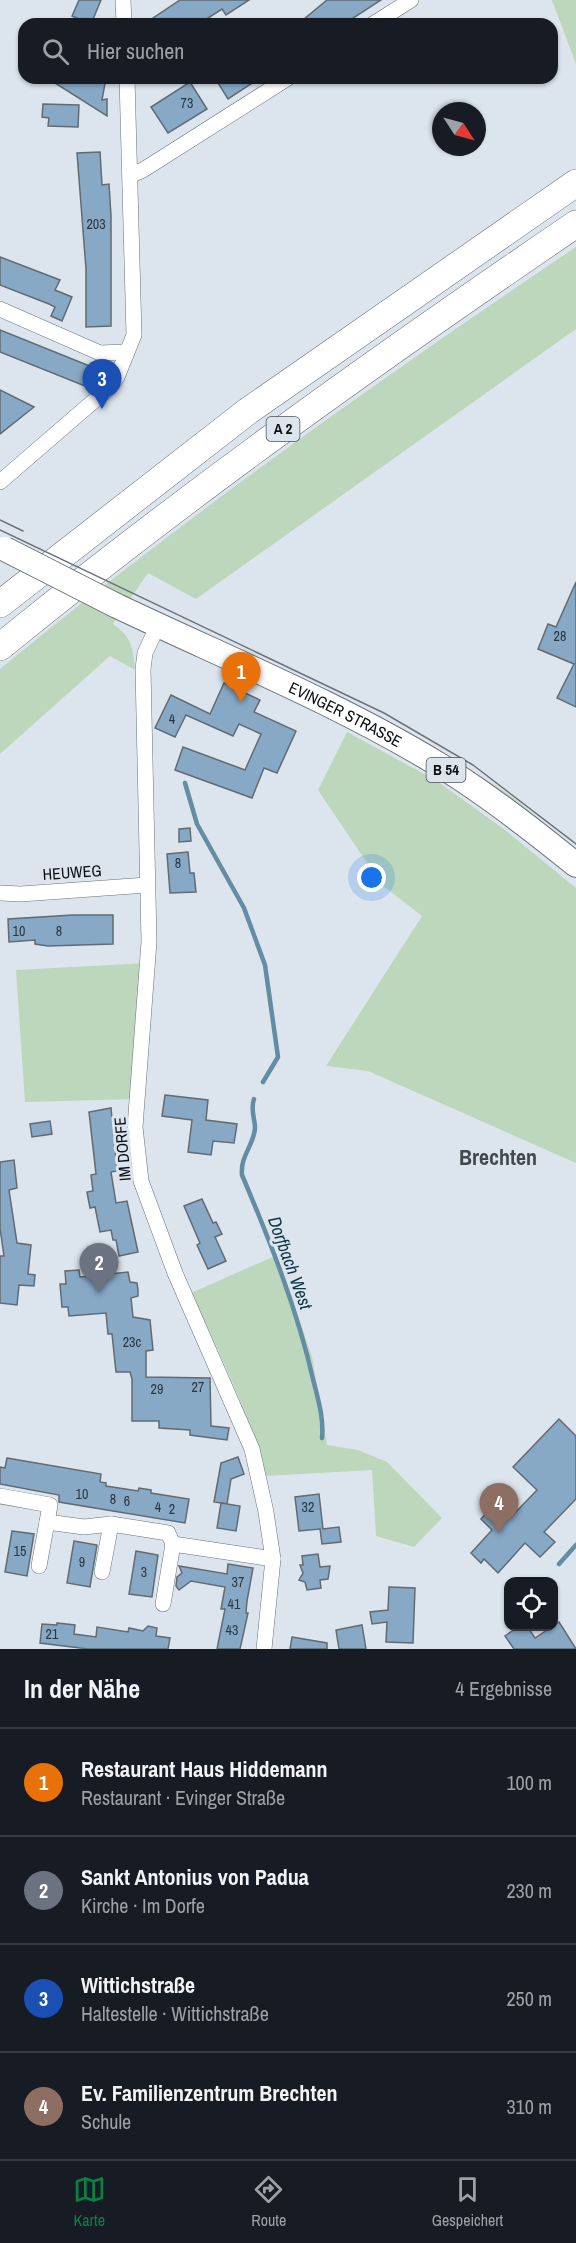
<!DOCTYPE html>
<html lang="de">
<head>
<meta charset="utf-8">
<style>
	:root { --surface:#171b24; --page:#20242c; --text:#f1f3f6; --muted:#9ea1a6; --line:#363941; --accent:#0b8043 }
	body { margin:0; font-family:"Archivo Narrow",sans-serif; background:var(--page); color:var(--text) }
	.controls { position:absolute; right:18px; bottom:18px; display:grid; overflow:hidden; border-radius:12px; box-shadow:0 2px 4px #0004 }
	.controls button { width:54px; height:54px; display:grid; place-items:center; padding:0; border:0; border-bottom:2px solid var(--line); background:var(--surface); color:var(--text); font:30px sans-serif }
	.compass { position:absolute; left:432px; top:102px; width:54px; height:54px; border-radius:50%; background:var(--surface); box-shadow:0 2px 4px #0004; rotate:126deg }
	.you { position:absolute; left:372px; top:878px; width:21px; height:21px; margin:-15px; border:4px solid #fff; border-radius:50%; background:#1a73e8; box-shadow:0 0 0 9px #1a73e833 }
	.badge { display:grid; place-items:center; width:39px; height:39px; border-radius:50%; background:var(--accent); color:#fff; font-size:20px; font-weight:700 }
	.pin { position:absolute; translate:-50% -50px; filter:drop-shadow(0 2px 3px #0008) }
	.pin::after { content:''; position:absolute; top:32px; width:21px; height:18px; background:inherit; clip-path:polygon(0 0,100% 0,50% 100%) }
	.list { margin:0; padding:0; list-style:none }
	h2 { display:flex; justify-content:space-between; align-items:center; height:78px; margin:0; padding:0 24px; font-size:26px }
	h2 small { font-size:20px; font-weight:400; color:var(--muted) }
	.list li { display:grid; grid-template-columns:39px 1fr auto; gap:18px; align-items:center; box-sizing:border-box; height:108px; padding:0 24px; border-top:2px solid var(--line) }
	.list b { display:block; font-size:22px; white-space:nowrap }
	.list p { margin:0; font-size:20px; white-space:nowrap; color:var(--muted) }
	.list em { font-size:20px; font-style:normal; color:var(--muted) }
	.icon { flex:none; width:33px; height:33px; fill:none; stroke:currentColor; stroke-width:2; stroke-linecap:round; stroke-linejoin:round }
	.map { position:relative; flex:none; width:576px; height:1649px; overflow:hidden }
	.search { position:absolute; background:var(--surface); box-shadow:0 2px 4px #0004; left:18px; right:18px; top:18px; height:66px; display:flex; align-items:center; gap:15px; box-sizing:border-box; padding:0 21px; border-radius:18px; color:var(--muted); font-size:22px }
	.sheet { height:510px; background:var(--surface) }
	nav { display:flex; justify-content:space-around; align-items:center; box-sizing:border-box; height:84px; border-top:2px solid var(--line); background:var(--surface); font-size:16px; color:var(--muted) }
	nav a { display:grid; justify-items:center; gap:3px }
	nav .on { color:var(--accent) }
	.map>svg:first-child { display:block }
	.green { fill:#bcd7bb }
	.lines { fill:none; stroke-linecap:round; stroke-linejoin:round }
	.stream { stroke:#628da2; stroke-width:4.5 }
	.building { fill:#87a9c6; stroke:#626a72; stroke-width:1.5 }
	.minor-casing { stroke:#697279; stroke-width:16 }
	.primary-casing { stroke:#697279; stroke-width:26 }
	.motorway-casing { stroke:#697279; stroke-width:28 }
	.minor { stroke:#fff; stroke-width:15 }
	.primary { stroke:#fff; stroke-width:24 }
	.motorway { stroke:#fff; stroke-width:27 }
	.tram { stroke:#6c7277; stroke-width:1.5 }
	.primary-bridge-casing { stroke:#697279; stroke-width:26; stroke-linecap:butt }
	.primary-bridge { stroke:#fff; stroke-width:24 }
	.labels { text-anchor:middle; stroke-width:6; stroke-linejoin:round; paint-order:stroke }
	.number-label { font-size:14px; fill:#2c3640 }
	.shield { fill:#dce5ee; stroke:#4b5055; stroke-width:1.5 }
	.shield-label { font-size:15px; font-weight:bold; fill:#0d1013 }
	.street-label { font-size:16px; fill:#0d1013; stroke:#dce5ee }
	.water-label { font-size:18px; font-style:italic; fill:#0e3646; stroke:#dce5ee }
	.district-label { font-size:22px; font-weight:bold; fill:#424a50; stroke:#dce5ee }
</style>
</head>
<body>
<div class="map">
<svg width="576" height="1649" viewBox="0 0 576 1649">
	<rect width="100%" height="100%" fill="#dce5ee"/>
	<g class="green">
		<path d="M552,0H576V64Z"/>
		<path d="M576,247V329L196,599L148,573L113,624C132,637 133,648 135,670L110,656L0,754V669C184,518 378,380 576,247Z"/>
		<path d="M347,732L437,781L505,830L576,888V1163L368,1071L326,1066L422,916L382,885L318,790Z"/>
		<path d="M481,776L511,796L576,848V853L478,779Z"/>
		<path d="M148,963L137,1099L25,1102L16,970Z"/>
		<path d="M277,1255L312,1357L327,1445L358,1450L387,1462L442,1518L414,1547L376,1536L372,1470L265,1476C249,1412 219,1352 191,1293Z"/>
	</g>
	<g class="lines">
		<g class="stream">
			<path d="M185,783L197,824L244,908L265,965L278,1057L263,1082"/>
			<path d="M254,1099C250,1109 255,1119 255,1128C254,1145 240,1156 242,1175C270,1241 297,1309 313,1379C318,1399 324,1418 322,1438"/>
			<path d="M559,1564L576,1545"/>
		</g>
	</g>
	<g class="building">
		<path d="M79,0H101L91,24L72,16Z"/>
		<path d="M180,0H249L226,15L222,9L199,24H144Z"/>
		<path d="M327,0H381L344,24H298Z"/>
		<path d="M47,78H106L102,100L107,99V116Z"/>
		<path d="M215,78H260L228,99Z"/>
		<path d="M190,82L207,109L168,133L151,107Z"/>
		<path d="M43,104L79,105L78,127L48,126L49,118L42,117Z"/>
		<path d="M100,152L102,185L109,184L111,216V326L86,327V269L77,153Z"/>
		<path d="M0,257L60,280L55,290L72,297L62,321L51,316L55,307L49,304L0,285Z"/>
		<path d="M0,330L97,369L90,388L0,352Z"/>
		<path d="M0,390L34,407L0,434Z"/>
		<path d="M576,582V707L557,698L574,664L538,649L548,624L556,627Z"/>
		<path d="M224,683L260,700L254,712L296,731L277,773L264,768L252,798L175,770L183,747L245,770L261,734L239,724L233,736L186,715L175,737L155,728L171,695L210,714Z"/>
		<path d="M190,828L191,841L179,842V829Z"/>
		<path d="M188,852L190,873H194L196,892L170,893L167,854Z"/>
		<path d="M73,915H113V944L48,946L35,944V940L9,942L8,919Z"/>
		<path d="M165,1095L208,1100L206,1120L237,1124L234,1143L213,1141L211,1155L188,1152L192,1120L162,1116Z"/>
		<path d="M111,1108L117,1171L111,1172L116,1203L127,1201L138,1252L119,1256L116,1240H113L111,1230L100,1232L95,1207L90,1208L87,1192L93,1191L91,1175L96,1174L89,1112Z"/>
		<path d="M50,1121L52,1134L32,1137L30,1124Z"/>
		<path d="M14,1160L17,1188L9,1190L17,1243L31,1245L28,1274L35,1275L34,1286L19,1285L17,1305L0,1303V1256H4L0,1228V1162Z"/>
		<path d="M202,1199L213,1223L216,1222L222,1234L215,1237L226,1261L208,1269L197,1245L200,1243L184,1206Z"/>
		<path d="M79,1270L80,1277L128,1272L130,1282L137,1283L138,1290V1296L131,1298L133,1317L150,1320L153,1350L146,1351V1377L210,1378L211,1426L229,1428L227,1440L190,1435V1430L159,1428V1421H132V1379L130,1372H116L112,1334H108L106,1313L69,1316L68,1307H62L60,1284H66L65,1271Z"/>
		<path d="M559,1419L576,1436V1499L544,1532L555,1542L540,1557L525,1543L498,1573L484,1559L481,1563L471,1553L492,1530L481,1519L496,1502L511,1517L537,1490L513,1467Z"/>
		<path d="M238,1457L244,1474L231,1479L227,1504L214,1502L221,1463Z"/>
		<path d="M7,1458L101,1474L100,1482L106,1483V1486L138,1491L139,1488L151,1490V1493L189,1499L185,1523L59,1502V1495L0,1484V1467L5,1468Z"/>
		<path d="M319,1494L323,1529L339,1527L341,1542L322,1544L320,1529L299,1531L295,1497Z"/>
		<path d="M221,1503L240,1506L236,1531L217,1528Z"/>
		<path d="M12,1531L34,1534L27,1576L5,1572Z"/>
		<path d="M74,1541L97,1545L90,1587L67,1583Z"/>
		<path d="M136,1551L158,1555L152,1597L129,1594Z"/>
		<path d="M318,1554L320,1567L330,1566L328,1579L320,1580L321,1588L307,1590L305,1582L299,1580L303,1573L300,1565H303L302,1556Z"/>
		<path d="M228,1564L253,1568L247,1601L246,1613H248L240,1649H217L225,1609H221L225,1587L191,1581L179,1590L176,1586L177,1577L182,1573L179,1566L227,1574Z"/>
		<path d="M389,1587L415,1588L413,1643L386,1642L387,1622L372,1624L370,1612L388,1610Z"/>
		<path d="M559,1622L576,1649H514L505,1636L519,1626H527L535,1638Z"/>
		<path d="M57,1623L75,1625L74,1634L96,1637L97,1627L128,1632L129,1628L143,1631L148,1626L157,1628L156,1636L170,1638L168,1649H88L40,1643L42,1624L57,1625Z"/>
		<path d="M362,1625L366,1649H339L336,1630Z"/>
		<path d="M292,1637L327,1643V1649H290Z"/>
	</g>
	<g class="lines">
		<g class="minor-casing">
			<g id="minor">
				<path d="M123,0L124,24"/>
				<path d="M373,24L411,0"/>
				<path d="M131,175L143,170L288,78"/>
				<path d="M0,309L100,353L125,352"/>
				<path d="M0,482L110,387L117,377L134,335L127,78"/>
				<path d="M158,625L145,653L143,669L149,942L135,1127L141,1181L175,1273L252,1449L266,1512L273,1559L264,1649"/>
				<path d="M0,893L21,894L147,885"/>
				<path d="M0,1496L50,1505L47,1522L84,1527L111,1524L168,1533L173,1544L273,1559"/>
				<path d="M39,1566L47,1522"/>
				<path d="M102,1572L111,1524"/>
				<path d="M163,1604L173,1544"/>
			</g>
		</g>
		<g class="primary-casing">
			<g id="primary">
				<path id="s1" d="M115,605C224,657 338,703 441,766C488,795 533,830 576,865"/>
			</g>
		</g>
		<g class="motorway-casing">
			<g id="motorway">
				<path d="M0,604L248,411L576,183"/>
				<path d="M0,647C185,496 379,358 576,224"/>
			</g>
		</g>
		<use href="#minor" class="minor"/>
		<use href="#primary" class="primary"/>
		<use href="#motorway" class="motorway"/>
		<g class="tram">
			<path d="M0,520L23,531"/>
			<path d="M0,530L384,713L473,765L576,844"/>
		</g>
		<g class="primary-bridge-casing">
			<path id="primary-bridge" d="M5,549L115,605"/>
		</g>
		<use href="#primary-bridge" class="primary-bridge"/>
	</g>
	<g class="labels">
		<g class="number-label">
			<text x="187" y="108">73</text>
			<text x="96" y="229">203</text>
			<text x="560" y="641">28</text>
			<text x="172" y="724">4</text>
			<text x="178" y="868">8</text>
			<text x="19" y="936">10</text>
			<text x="59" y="936">8</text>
			<text x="132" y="1347">23c</text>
			<text x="198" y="1392">27</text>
			<text x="157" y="1394">29</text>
			<text x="82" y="1499">10</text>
			<text x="113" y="1504">8</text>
			<text x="127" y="1506">6</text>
			<text x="158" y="1512">4</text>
			<text x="308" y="1512">32</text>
			<text x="172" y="1514">2</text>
			<text x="20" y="1556">15</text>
			<text x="82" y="1567">9</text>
			<text x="144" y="1577">3</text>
			<text x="238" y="1587">37</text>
			<text x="234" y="1609">41</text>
			<text x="232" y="1635">43</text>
			<text x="52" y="1639">21</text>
		</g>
		<g class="shield">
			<rect x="266.5" y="417" width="33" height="24" rx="4.5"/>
			<rect x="426.5" y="758" width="39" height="24" rx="4.5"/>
		</g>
		<g class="shield-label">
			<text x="283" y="434">A 2</text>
			<text x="446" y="775">B 54</text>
		</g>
		<g class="street-label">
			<text dy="6" stroke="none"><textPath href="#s1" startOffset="255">EVINGER STRASSE</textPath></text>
			<text transform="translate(72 872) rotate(-4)" y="6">HEUWEG</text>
			<text transform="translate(122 1149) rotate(-95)" y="6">IM DORFE</text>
		</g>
		<g class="water-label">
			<text transform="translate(290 1263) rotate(70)" y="6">Dorfbach West</text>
		</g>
		<g class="district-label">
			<text x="498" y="1165">Brechten</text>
		</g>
	</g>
</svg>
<div class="controls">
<button><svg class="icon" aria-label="locate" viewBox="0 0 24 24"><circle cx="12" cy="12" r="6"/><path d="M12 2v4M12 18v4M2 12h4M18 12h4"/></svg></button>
</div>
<svg class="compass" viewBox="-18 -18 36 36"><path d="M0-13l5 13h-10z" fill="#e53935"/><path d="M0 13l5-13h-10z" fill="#9ea1a6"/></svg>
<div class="you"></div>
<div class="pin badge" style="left:241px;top:702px;background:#e8710a">1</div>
<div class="pin badge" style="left:99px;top:1293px;background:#6b7280">2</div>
<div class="pin badge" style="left:102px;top:409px;background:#1a4fb4">3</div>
<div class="pin badge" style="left:499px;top:1533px;background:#8d6e63">4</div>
<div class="search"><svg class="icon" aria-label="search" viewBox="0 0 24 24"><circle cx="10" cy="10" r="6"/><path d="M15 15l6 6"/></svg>Hier suchen</div>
</div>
<section class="sheet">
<h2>In der Nähe<small>4 Ergebnisse</small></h2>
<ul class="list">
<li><span class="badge" style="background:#e8710a">1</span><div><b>Restaurant Haus Hiddemann</b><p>Restaurant · Evinger Straße</p></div><em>100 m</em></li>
<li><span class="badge" style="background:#6b7280">2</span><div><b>Sankt Antonius von Padua</b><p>Kirche · Im Dorfe</p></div><em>230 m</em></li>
<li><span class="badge" style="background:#1a4fb4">3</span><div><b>Wittichstraße</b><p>Haltestelle · Wittichstraße</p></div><em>250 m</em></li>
<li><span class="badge" style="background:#8d6e63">4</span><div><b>Ev. Familienzentrum Brechten</b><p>Schule</p></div><em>310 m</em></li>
</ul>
</section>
<nav>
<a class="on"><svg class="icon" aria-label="map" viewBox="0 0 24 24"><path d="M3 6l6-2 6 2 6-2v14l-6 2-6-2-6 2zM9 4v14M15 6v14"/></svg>Karte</a>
<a><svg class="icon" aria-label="directions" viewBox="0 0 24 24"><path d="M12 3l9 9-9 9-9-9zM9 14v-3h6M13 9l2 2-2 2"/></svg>Route</a>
<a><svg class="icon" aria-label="saved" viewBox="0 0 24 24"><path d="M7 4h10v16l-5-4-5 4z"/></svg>Gespeichert</a>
</nav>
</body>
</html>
